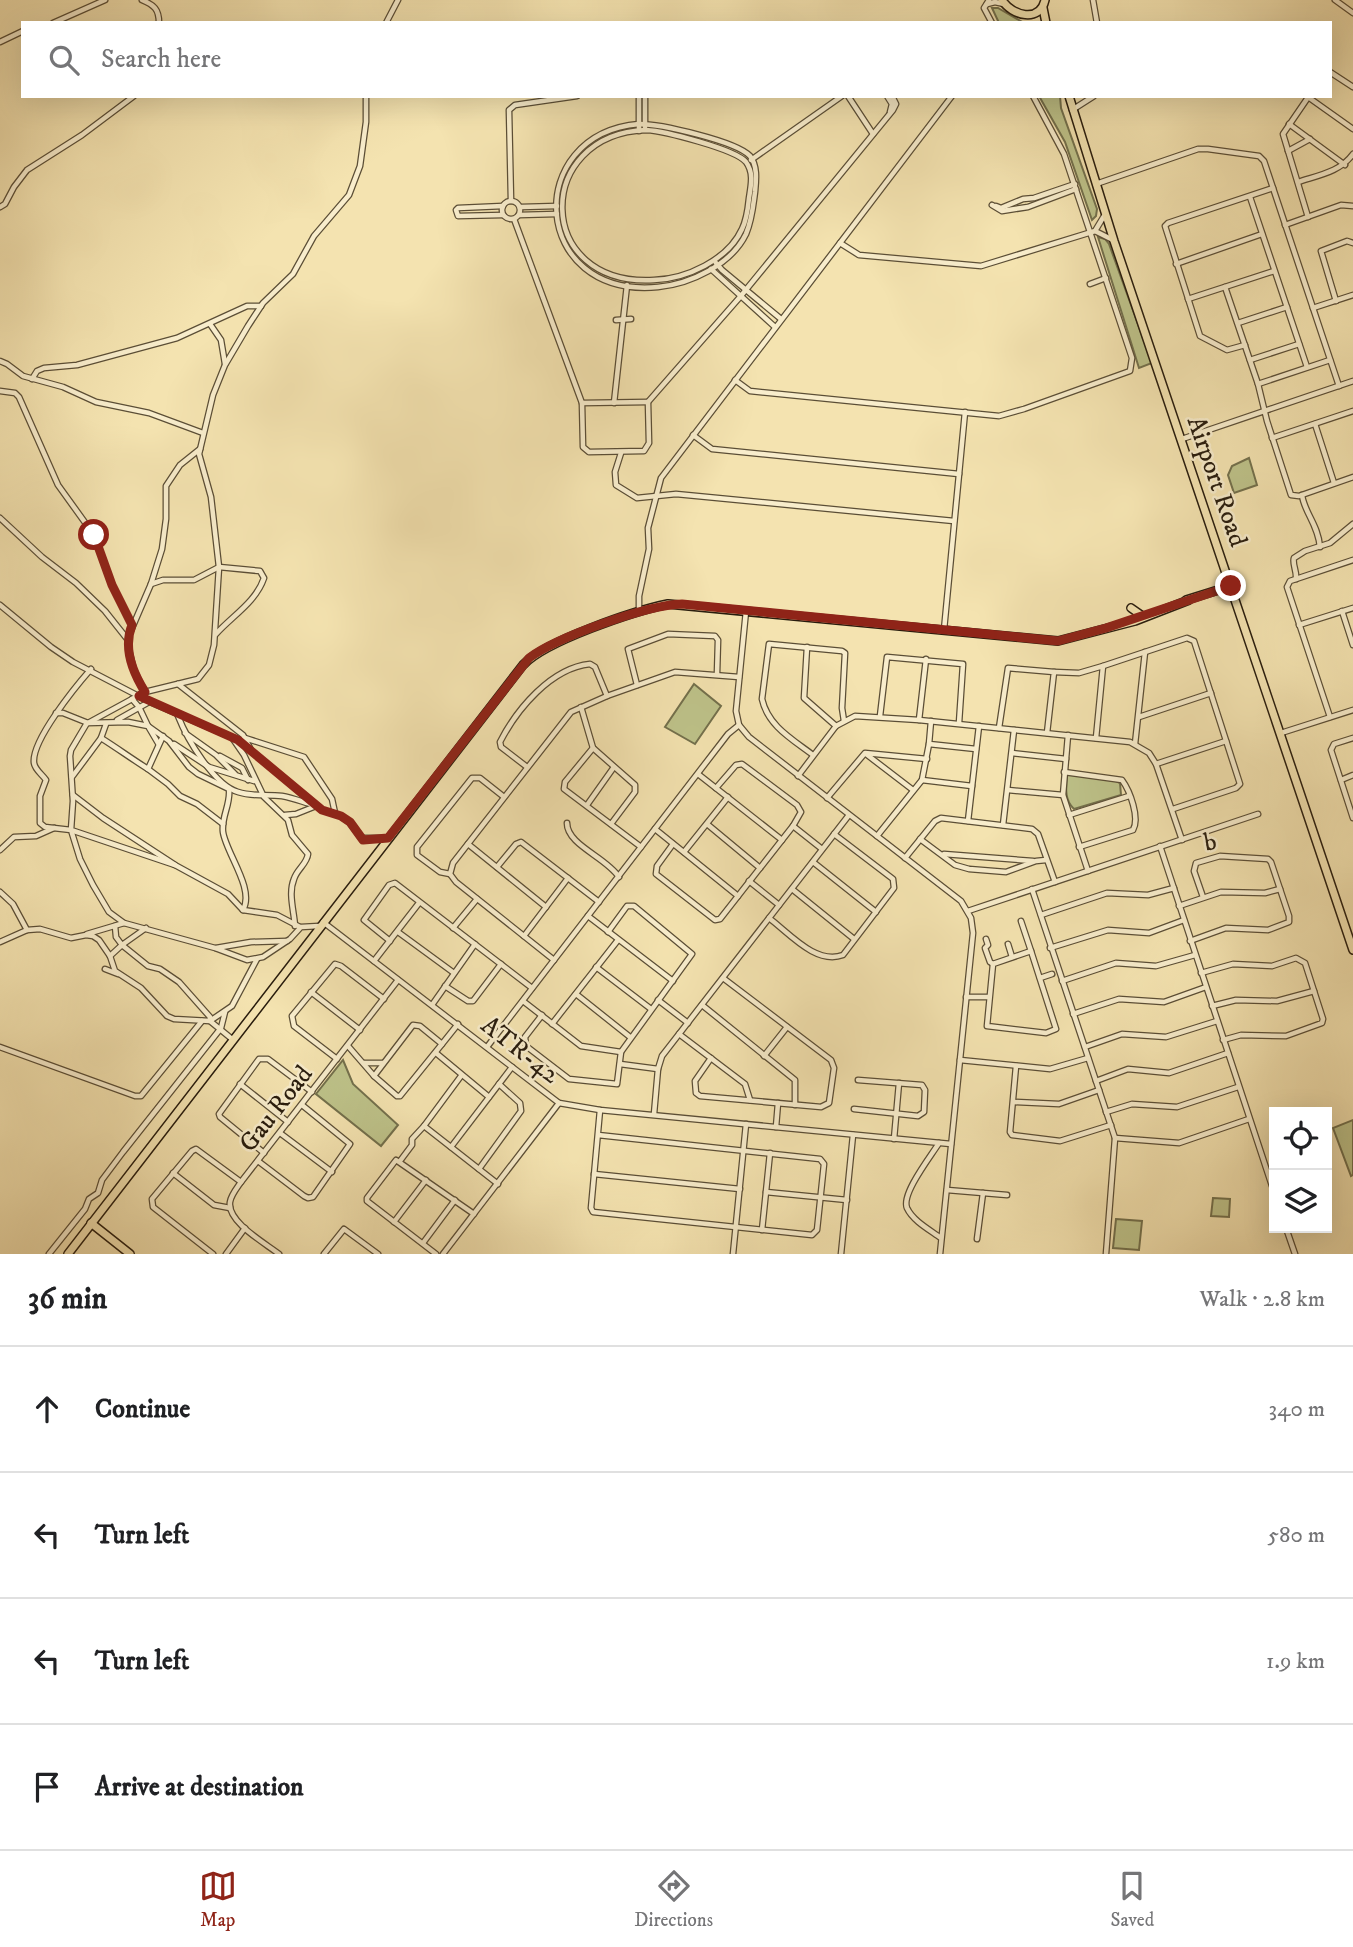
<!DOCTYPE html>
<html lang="en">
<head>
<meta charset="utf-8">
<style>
	:root { --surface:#fff; --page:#f6f6f6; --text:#202124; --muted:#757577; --line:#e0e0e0; --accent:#8f2418 }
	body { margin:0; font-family:"IM FELL DW Pica",serif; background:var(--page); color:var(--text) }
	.controls { position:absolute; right:21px; bottom:21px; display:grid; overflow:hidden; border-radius:0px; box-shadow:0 7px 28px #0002 }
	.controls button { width:63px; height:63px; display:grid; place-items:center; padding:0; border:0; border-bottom:2px solid var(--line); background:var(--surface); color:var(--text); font:35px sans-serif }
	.stop { position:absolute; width:21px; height:21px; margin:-16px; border:5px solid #8f2418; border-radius:50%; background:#fff }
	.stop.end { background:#8f2418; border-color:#fff; box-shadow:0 2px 7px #0008 }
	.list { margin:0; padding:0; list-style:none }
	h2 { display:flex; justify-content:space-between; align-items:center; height:91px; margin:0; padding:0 28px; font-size:30px }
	h2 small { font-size:23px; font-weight:400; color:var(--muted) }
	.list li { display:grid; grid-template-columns:46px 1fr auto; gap:21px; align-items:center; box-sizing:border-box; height:126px; padding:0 28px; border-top:2px solid var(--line) }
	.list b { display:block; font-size:26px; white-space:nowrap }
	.list em { font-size:23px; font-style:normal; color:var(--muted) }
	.icon { flex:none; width:38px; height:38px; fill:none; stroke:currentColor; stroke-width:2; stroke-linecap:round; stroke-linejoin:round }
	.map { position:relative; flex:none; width:1353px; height:1254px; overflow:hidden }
	.search { position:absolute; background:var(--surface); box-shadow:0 7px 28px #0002; left:21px; right:21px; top:21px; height:77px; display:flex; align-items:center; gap:18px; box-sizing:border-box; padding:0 24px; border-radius:0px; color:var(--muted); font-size:26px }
	.sheet { height:595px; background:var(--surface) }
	nav { display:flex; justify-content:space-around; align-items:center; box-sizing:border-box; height:98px; border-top:2px solid var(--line); background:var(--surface); font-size:19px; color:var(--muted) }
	nav a { display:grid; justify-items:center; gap:4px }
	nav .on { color:var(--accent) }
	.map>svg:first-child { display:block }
	.green { fill:#bec38a; stroke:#73704c; stroke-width:2 }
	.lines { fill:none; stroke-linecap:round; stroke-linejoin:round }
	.minor-casing { stroke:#5b4e36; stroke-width:7 }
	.major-casing { stroke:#281c0d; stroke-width:10 }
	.minor { stroke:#f8edcc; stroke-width:4.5 }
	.major { stroke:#f4e3b0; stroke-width:7 }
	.route { stroke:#8f2418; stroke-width:9 }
	.labels { text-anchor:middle; stroke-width:5; stroke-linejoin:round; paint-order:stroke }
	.street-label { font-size:26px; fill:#281c0d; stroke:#f8edcc }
</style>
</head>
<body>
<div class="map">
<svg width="1353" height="1254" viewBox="0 0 1353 1254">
	<rect width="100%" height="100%" fill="#f4e3b0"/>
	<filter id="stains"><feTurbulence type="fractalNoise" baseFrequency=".00286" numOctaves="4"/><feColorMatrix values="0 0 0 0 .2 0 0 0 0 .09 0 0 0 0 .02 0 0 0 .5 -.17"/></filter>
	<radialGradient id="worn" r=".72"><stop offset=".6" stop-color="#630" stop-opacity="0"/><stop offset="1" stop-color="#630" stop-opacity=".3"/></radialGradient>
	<g class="green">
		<path d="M992,8H998L1024,23H999Z"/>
		<path d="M1039,96H1060L1061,108L1097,209L1096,216L1092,220L1065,142Z"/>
		<path d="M1098,237L1105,239L1109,244L1152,363L1139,368Z"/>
		<path d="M1249,458L1257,485L1234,493L1228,475L1232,466Z"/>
		<path d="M694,684L721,706L695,744L665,727Z"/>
		<path d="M1067,774L1116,781L1120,783L1121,795L1074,809C1064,800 1066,787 1067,774Z"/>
		<path d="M343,1060L353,1084L398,1125L381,1146L316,1094Z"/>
		<path d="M1353,1120V1175L1351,1176L1333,1128Z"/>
		<path d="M1213,1198L1230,1199L1229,1217L1211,1216Z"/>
		<path d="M1116,1219L1142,1221L1139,1250L1113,1248Z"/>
	</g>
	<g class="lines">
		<g class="minor-casing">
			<g id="minor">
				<path d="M142,0C154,5 159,9 159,23"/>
				<path d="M989,0L984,8L992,23"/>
				<path d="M1093,0L1097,23"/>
				<path d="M1335,0L1353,13"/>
				<path d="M987,4L995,2L1004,4"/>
				<path d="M53,23L105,0"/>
				<path d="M386,23L398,0"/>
				<path d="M0,42L23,31"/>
				<path d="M1330,72L1353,87"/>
				<path d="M639,96V131"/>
				<path d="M645,96V127"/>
				<path d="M848,96L873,134"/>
				<path d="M887,96L892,104L890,112"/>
				<path d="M1308,97L1353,129"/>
				<path d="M1072,110L1094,96"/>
				<path d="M639,124C660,124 736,141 750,156C758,166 756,181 755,192C753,207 752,220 746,234C731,265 690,284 658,287C530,299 522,134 639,124Z"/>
				<path d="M1289,124L1345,165"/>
				<path d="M646,130C664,131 735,149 746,162C754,173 751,185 749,198C748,208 747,219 742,229C728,260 686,279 654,280C533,287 533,134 646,130Z"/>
				<path d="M1288,151L1310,139"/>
				<path d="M751,160L842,96"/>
				<path d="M1298,182C1319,175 1340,172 1353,154"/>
				<path d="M1096,184L1198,149H1208L1259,156L1264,161L1339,386"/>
				<path d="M1250,197L1307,367"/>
				<circle cx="511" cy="210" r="9"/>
				<path d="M511,201L509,110L515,105L577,96"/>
				<path d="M992,205L1002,211L1028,207L1076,189"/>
				<path d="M503,206L458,208L456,210L458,216L503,215"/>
				<path d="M996,206L1001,208L1023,199L1034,198L1075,184"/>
				<path d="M0,207L5,204L14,187L27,170L82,135L134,96"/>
				<path d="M521,207L557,206"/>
				<path d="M519,215L557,214"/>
				<path d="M1308,217L1283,134L1309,96"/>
				<path d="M514,219L582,403L583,447L589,452L644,451L649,443L648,402L740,297L893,110L896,104L892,96"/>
				<path d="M1285,225L1341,205L1353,206"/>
				<path d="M1095,231L1113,240"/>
				<path d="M840,243L859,255L981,266L1095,231L1104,216"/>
				<path d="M716,263L722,270L781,319"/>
				<path d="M1176,264L1262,234"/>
				<path d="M711,269L775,327"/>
				<path d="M1090,284L1106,278"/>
				<path d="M1225,287L1258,384L1267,421L1291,495L1299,496L1353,477"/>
				<path d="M1188,299L1274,271"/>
				<path d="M1336,301L1321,251L1347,241L1353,243"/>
				<path d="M1313,308L1353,295"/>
				<path d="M616,320L631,319"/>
				<path d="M1238,323L1287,307"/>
				<path d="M210,324L221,340L225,364"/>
				<path d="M1245,345L1227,350L1200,336L1165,226L1168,223L1273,188"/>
				<path d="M1250,360L1299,344"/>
				<path d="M0,361L7,364L23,376L63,387L96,402L149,413L203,433"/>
				<path d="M32,379L37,371L44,368L77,365L177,338L247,306H261"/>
				<path d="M735,380L750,391L999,416L1024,409L1130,371L1132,358L1064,154L1033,96"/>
				<path d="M1258,384L1330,360"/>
				<path d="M0,391L15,393L19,397L58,485L94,535L112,585L132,625"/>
				<path d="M582,403L648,402"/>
				<path d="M614,403L627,285"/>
				<path d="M1315,424L1334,483"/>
				<path d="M693,435L712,449L959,474"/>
				<path d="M1272,438L1353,411"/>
				<path d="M1182,439L1353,381"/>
				<path d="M621,453L615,472L616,485L637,498L676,494L954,521"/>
				<path d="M1302,495C1304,512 1318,524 1320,547"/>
				<path d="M0,518L42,557L76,583L105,611L128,640"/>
				<path d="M1296,579C1297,571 1292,564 1294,558L1305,551L1330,543L1353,524"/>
				<path d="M151,584L163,580H194L219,567L260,571L264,578C256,602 232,616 216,634"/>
				<path d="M0,605L51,647L73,662L150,702L238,740L322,810L341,816L350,823L361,838H388"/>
				<path d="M746,611L736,711L739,725L749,737L961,901L971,918L973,933L940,1254"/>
				<path d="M1342,611L1353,645"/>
				<path d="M639,612V596L649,549L648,528L661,478L952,96"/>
				<path d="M1299,625L1353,608"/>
				<path d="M944,630L965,412"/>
				<path d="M807,647L804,698L836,726"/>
				<path d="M1103,666L1187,638L1194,641L1240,784L1236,788L1173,809"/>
				<path d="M91,669C76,686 31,741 34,763C35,770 42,774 46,780L40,796V823L45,827L71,830L80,859L93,885L109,912L124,923L215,948L247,960L263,957L290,939L301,927L319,926"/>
				<path d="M1054,672L1079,673L1103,666L1096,738"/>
				<path d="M178,684L243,735L251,750"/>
				<path d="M637,685L628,649L668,634L715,636L718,640L717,674"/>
				<path d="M145,692L134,670L129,650V635L151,584L162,549L166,519V486L180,465L200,449"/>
				<path d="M132,699L139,707L148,726L169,741L189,767L198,774L229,789C231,804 221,817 223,832C226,853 255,889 243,910"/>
				<path d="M581,707L593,748L635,785V792L611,824"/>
				<path d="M56,713H63L88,723L145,692L198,679L209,665L214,645L219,567L211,497L199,454L213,395L225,365L248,326L263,303L293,274L314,236L349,195L360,166L366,122V96"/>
				<path d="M178,716C187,739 214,785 238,792C253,797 267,794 282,796C293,798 303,802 314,805"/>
				<path d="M880,716L887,657L963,664L959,723"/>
				<path d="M1139,717L1211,693"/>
				<path d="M1330,717L1287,587L1290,581L1353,560"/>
				<path d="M117,720L149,702"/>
				<path d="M919,720L926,659"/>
				<path d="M931,721L929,744L976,749"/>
				<path d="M106,724L101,738C117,748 132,759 148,769"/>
				<path d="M999,728L1008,668L1054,672L1047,733"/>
				<path d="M185,733L216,755L235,774"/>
				<path d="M1281,733L1353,710"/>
				<path d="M1068,735L1063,795L1088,871"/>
				<path d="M163,736L148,769L168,784L180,796L197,804L223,824"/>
				<path d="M245,738L304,757L332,799L335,813"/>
				<path d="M1353,738L1334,744L1331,750L1353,818"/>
				<path d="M233,739L244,755L264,797L288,820L292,835L308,854C307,864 297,869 294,879C288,893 294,911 295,926"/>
				<path d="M158,743L148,726L128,722L87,723L71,750L70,756L73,801L71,830L175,865"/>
				<path d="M174,744L209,767L254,781"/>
				<path d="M1135,744L1145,652"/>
				<path d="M593,748L565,782L564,789L641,847"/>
				<path d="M1012,753L1066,759"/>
				<path d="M866,754L913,790"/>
				<path d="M813,755C792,739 768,726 762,699L769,644L842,651L845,653L842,708L844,721"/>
				<path d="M220,756L242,768L248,780"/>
				<path d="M1156,764L1226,741"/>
				<path d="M527,767L501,747L500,742C517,709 551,668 590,664L595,667L607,696"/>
				<path d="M1064,772L1122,780C1130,791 1140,818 1133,830L1079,847"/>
				<path d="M698,774L782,840"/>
				<path d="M798,776L836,726L855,716L919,720L1130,742L1149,753L1156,764L1182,840"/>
				<path d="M72,777L101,738"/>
				<path d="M922,780L972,786"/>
				<path d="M1341,780L1353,775"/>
				<path d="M1008,790L1063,795"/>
				<path d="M73,795L103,818L175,865L228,894L243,910L277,915L300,927"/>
				<path d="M827,798L865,753L927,759"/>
				<path d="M587,805L614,767"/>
				<path d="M285,815L296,814L316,806"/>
				<path d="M1069,815L1129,796"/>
				<path d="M968,821L979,726"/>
				<path d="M567,823C567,845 606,857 619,877"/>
				<path d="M707,824L760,868"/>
				<path d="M1003,825L1014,730"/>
				<path d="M793,826L822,849"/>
				<path d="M655,829L738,896"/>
				<path d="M877,836L922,780L929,744"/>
				<path d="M920,839L955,865L969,869L1006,872L1036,861L1046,860"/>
				<path d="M468,844L546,907"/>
				<path d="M673,844L657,866L656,874L715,920L720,919L793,826L801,812L797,805L742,764L736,765L716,788"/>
				<path d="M1160,846L1274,1192"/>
				<path d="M0,850L14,837L36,836L54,828"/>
				<path d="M684,852L728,797"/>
				<path d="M944,854L1033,861"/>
				<path d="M905,858L935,821L941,818L1032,829L1038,834L1055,882"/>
				<path d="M813,862L876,912"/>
				<path d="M497,867L516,844L521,842L599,902"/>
				<path d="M450,874L440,872L417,855V847L472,778H480L504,797"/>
				<path d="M749,881L779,905"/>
				<path d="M792,889L854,939"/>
				<path d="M1032,889L1115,1138L1106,1254"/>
				<path d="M0,892L13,904L27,930"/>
				<path d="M1179,906L1221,892L1265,893L1280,889"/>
				<path d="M968,911L1258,814"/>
				<path d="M1041,915L1107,893L1148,895L1174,888"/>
				<path d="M588,916L673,981"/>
				<path d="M769,918C790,934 816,965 843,955L894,888L893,879L834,834"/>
				<path d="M1021,921L1031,951"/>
				<path d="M323,922L559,1103L600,1110L951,1144"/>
				<path d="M115,926L116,937L122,945L146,928"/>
				<path d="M453,928L477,899"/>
				<path d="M398,932L454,973"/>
				<path d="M87,934L124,923"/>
				<path d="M524,936L568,878"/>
				<path d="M986,939L988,945L985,948L990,962L993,964"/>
				<path d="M390,941L364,920L389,885L395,883L532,988"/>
				<path d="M1190,941L1226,928L1268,930L1289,922V916L1271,862L1268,859L1220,856L1196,863L1194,871L1203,897"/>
				<path d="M0,942L27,930L40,929L71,938L86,935L93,936L99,940L110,956L115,971L141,988L167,1016L174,1019L210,1021L232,1039"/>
				<path d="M1008,944L1012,957"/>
				<path d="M216,948L251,942L287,941"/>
				<path d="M1050,948L1108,930L1149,933L1184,920"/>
				<path d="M1031,951L1056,1029L1046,1033L987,1026L993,964Z"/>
				<path d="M110,956L122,945L148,966L160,969L179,982L210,1017V1021L232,1006L257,959"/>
				<path d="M554,960L456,882L450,874L453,863L571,712L607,696L675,672L739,677"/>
				<path d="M374,961L419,903"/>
				<path d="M596,967L651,1009"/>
				<path d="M105,969L118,974"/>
				<path d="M1201,973L1233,964L1272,966L1296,958L1305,963L1323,1019L1322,1023L1286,1036L1241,1035L1223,1040"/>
				<path d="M1040,978L1052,974"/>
				<path d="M1062,981L1116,963L1156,966L1195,955"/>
				<path d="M445,986L468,1001H473L501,964"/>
				<path d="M311,992L360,1030"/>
				<path d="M576,994L630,1037"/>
				<path d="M966,997H989"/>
				<path d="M658,1000L688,1023"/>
				<path d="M523,1001L581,1046L621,1052"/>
				<path d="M432,1005L475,944"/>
				<path d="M702,1005L795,1080V1105"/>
				<path d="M1212,1006L1236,1000L1277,1001L1314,991"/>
				<path d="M1073,1014L1119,999L1164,1002L1206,987"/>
				<path d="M542,1015L525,1037L526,1046L569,1079L617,1084L621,1052L692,954L634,906H627L608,932"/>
				<path d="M552,1024L618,940"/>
				<path d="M679,1034L745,1084L750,1100"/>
				<path d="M348,1046L374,1076L397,1096H400L442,1044"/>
				<path d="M0,1047L135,1096H141L202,1021"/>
				<path d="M487,1047L728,734L739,725"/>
				<path d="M1085,1047L1122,1034L1166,1037L1217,1021"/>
				<path d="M436,1053L489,1097"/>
				<path d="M764,1056L787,1027"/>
				<path d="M711,1058L695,1081L696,1093L700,1096L821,1107L829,1103L834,1068L831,1060L723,978"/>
				<path d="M337,1059L294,1026L292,1016L335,964L341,966L384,999"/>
				<path d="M960,1060L1050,1069L1088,1058"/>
				<path d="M364,1063H383"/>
				<path d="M620,1064L658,1069"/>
				<path d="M1016,1066L1010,1132L1012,1135L1060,1141L1111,1125"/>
				<path d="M374,1076L413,1025L420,1026L442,1044L458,1024"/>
				<path d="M461,1076L424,1126L498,1184"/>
				<path d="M1096,1081L1128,1069L1169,1073L1228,1053"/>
				<path d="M240,1084L288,1122"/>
				<path d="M1014,1102L1059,1104L1099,1090"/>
				<path d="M854,1109L918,1116L924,1112L925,1090L922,1085L858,1080"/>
				<path d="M1106,1112L1132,1104L1177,1107L1238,1087"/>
				<path d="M654,1114L658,1069L662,1056L849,815"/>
				<path d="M776,1127L778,1103"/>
				<path d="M280,1133L332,1172"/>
				<path d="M598,1135L820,1159L824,1164L817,1230L812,1235L593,1212L591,1208L600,1110"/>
				<path d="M1115,1138L1179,1143L1249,1119"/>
				<path d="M894,1139L899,1083"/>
				<path d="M939,1143C931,1156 901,1194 907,1208C913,1221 930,1230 941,1238"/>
				<path d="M451,1147L512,1067"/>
				<path d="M264,1153L220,1117L219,1114L259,1059H268L312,1092"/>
				<path d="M258,1161L304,1196L308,1198L313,1197L350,1144L302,1105"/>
				<path d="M400,1161L412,1145V1139L424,1126"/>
				<path d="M479,1169L521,1111L520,1103L499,1084"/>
				<path d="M173,1173L214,1205L230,1208"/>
				<path d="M594,1174L740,1189"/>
				<path d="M947,1190L1007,1195"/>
				<path d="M766,1192L847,1200"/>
				<path d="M394,1222L426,1180"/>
				<path d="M1286,1228L1295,1254"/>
				<path d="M762,1230L770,1153"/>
				<path d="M977,1239L983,1193"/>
				<path d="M423,1243L455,1200"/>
				<path d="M49,1254L85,1209L89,1199L98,1193L102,1180L123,1152L221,1028L225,1012"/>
				<path d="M213,1254L153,1207L152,1199L192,1151L196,1149L241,1182"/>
				<path d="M226,1254L245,1228"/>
				<path d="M279,1254C265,1243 227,1222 230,1202C231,1195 237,1188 241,1182L398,980"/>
				<path d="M324,1254L344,1229L378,1254"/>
				<path d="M436,1254L367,1201V1198L396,1160L474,1214"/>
				<path d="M443,1254L559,1103"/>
				<path d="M733,1254L746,1124"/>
				<path d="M841,1254L853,1135"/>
			</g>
		</g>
		<g class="major-casing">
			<g id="major">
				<path d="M1002,0C1012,16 1040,23 1045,0"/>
				<path d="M1043,8L1046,23"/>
				<path d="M1069,96L1114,241L1353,950"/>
				<path d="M1186,600L1231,586"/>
				<path d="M1131,608L1141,615"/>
				<path d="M91,1223L130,1254"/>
				<path d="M68,1254L523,665C545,641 634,611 668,604L1058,641L1135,621L1189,600"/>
			</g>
		</g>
		<use href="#minor" class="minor"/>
		<use href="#major" class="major"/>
	</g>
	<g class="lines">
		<path class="route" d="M94,535L112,585L132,625C123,648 133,673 145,692L139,696L238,740L322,810L341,816L350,822L363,840L388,838L529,658C557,637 647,605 682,604L1058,641L1106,628L1231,586"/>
	</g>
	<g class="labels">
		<g class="street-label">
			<text transform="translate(1218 481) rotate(71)" y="9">Airport Road</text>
			<text transform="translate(1210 841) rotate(-11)" y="9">b</text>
			<text transform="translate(521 1049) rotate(38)" y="9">ATR-42</text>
			<text transform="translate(275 1108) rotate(-52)" y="9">Gau Road</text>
		</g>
	</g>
	<rect width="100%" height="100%" filter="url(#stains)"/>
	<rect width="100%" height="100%" fill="url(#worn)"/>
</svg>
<div class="controls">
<button><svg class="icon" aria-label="locate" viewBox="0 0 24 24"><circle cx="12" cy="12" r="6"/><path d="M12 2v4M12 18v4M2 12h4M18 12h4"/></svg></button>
<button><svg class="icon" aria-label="layers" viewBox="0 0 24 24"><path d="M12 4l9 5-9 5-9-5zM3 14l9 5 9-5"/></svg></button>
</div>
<div class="stop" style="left:94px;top:535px"></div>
<div class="stop end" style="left:1231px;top:586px"></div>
<div class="search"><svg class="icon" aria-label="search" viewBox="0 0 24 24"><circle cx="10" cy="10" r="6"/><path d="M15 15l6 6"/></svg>Search here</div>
</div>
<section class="sheet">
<h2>36 min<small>Walk · 2.8 km</small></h2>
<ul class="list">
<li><svg class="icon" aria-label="ahead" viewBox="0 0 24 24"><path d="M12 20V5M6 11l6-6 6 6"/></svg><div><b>Continue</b></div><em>340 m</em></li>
<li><svg class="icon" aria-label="left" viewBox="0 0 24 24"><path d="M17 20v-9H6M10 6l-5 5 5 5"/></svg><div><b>Turn left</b></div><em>580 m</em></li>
<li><svg class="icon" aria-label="left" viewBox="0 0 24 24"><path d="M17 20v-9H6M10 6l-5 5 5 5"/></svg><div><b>Turn left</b></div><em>1.9 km</em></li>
<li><svg class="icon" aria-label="arrive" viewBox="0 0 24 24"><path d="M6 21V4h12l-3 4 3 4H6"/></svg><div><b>Arrive at destination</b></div></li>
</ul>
</section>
<nav>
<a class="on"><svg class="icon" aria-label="map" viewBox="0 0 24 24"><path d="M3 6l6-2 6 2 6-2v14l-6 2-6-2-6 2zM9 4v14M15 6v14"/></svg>Map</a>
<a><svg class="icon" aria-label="directions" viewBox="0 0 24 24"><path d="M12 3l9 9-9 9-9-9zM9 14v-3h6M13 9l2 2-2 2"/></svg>Directions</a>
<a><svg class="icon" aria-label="saved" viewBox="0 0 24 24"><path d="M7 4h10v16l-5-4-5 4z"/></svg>Saved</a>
</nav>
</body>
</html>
